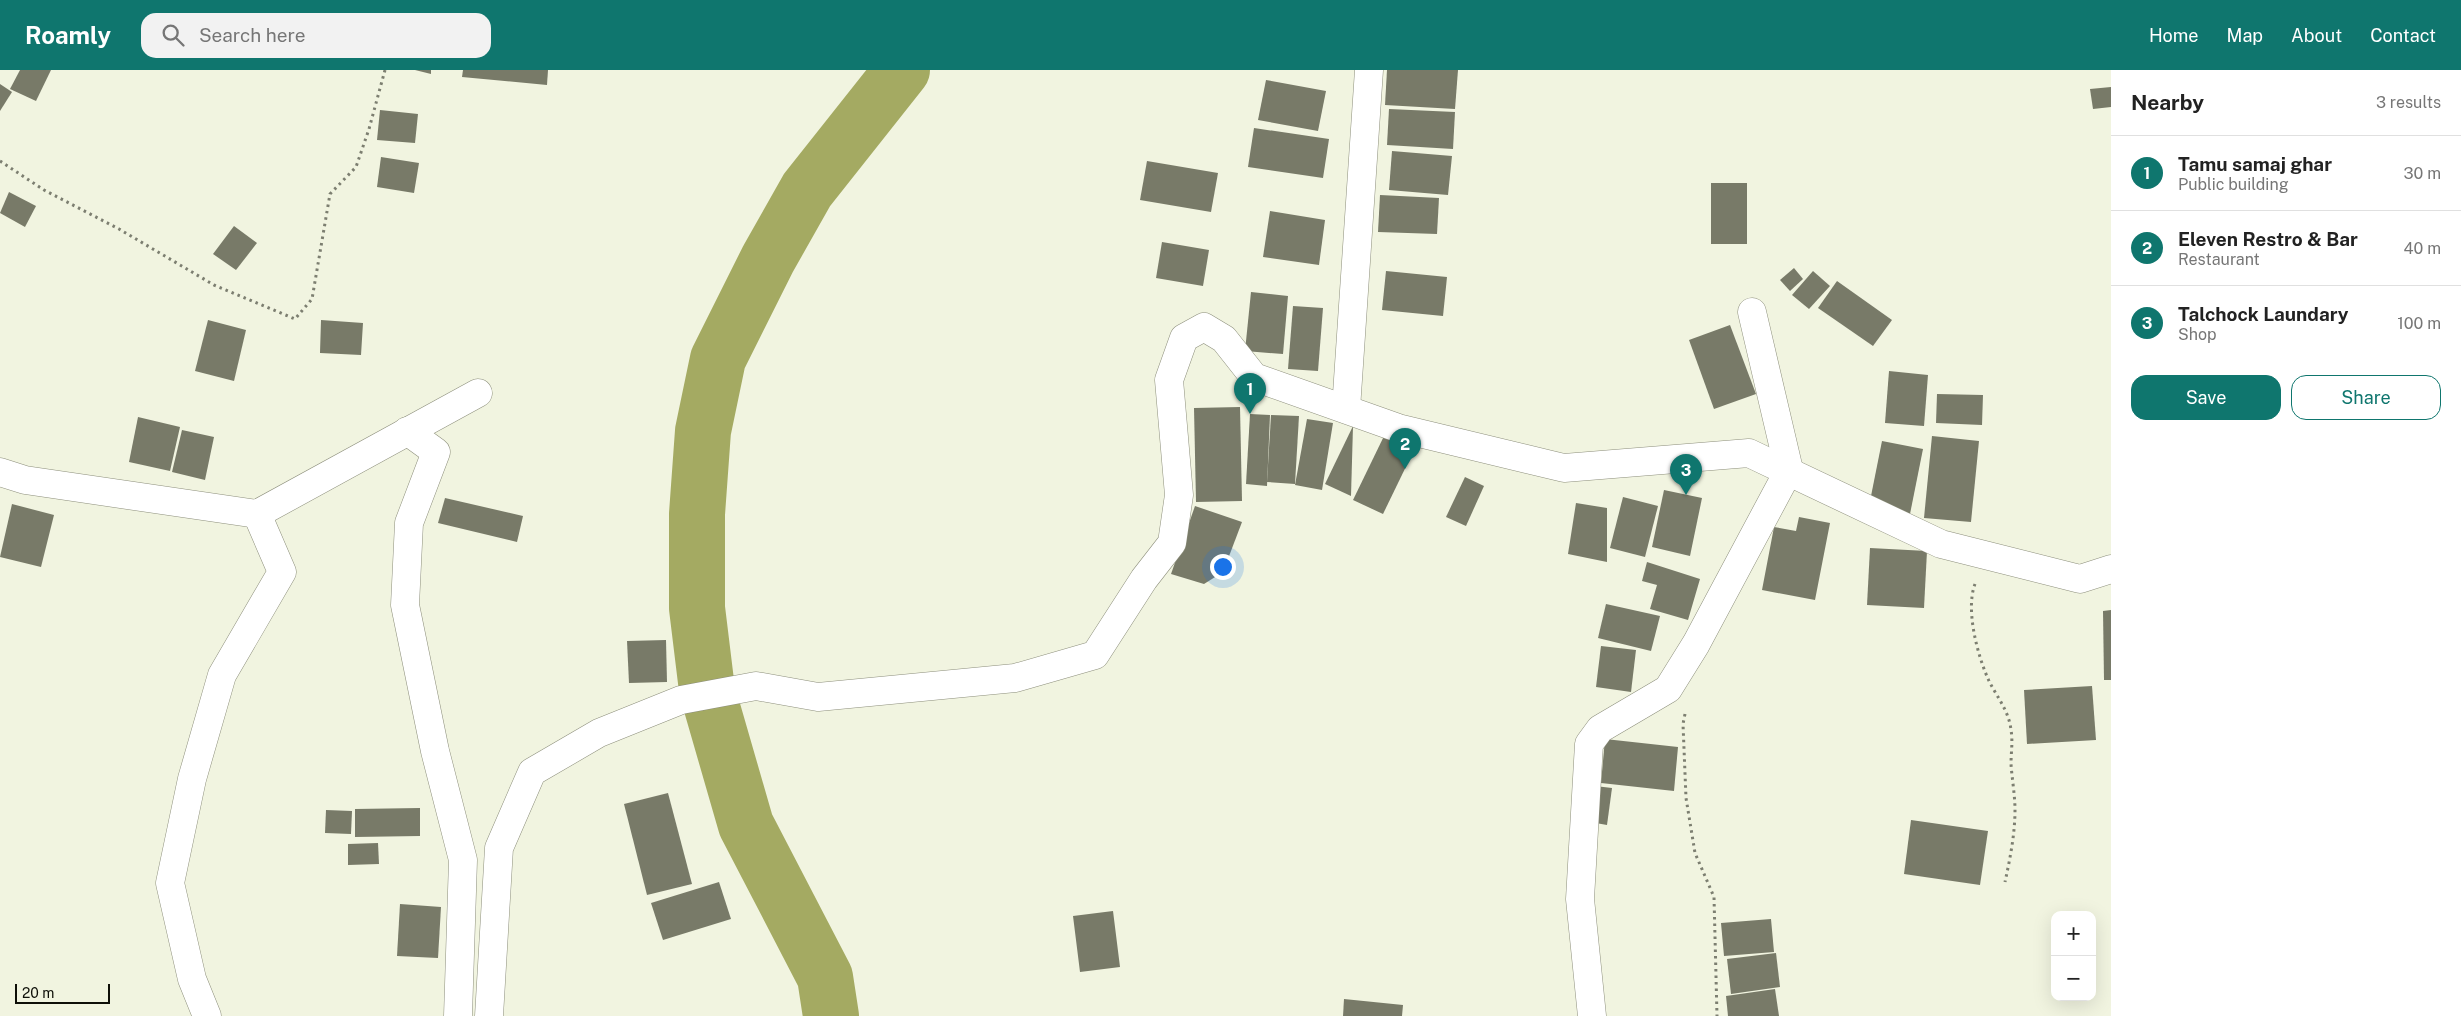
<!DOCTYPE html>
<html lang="en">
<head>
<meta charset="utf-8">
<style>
	:root { --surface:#fff; --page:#f2f2f2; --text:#222; --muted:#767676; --line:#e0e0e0; --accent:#0f766e }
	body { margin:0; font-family:"Public Sans",sans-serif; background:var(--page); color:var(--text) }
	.controls { position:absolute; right:15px; bottom:15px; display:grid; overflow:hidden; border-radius:10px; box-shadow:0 5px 20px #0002 }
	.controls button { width:45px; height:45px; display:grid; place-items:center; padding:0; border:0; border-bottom:1px solid var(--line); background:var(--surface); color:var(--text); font:25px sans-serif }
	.scale { position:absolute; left:15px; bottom:12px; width:95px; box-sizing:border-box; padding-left:5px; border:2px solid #0e0f08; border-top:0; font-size:14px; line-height:18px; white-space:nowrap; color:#0e0f08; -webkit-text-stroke:4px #f1f4e0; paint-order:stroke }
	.you { position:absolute; left:1222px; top:496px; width:18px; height:18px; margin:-12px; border:4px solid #fff; border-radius:50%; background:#1a73e8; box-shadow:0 0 0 8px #1a73e833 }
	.badge { display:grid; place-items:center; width:32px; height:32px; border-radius:50%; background:var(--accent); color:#fff; font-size:16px; font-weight:700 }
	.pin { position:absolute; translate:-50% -41px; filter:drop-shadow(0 1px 2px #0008) }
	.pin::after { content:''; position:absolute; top:26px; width:18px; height:15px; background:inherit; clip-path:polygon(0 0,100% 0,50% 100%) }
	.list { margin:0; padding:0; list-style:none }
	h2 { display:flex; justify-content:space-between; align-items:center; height:65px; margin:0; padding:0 20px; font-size:21px }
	h2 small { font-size:16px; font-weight:400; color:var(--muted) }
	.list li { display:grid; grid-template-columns:32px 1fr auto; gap:15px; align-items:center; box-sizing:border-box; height:75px; padding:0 20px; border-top:1px solid var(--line) }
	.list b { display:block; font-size:19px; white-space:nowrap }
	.list p { margin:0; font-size:16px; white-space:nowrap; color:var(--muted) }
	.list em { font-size:16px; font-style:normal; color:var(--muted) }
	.actions { display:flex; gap:10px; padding:15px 20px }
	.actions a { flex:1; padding:11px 0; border:1px solid var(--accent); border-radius:15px; text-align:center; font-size:18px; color:var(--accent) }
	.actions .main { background:var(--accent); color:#fff }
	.icon { flex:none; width:28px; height:28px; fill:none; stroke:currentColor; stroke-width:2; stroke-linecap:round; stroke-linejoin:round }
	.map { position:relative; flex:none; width:2111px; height:946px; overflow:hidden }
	header { display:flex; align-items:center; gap:30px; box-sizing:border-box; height:70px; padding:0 25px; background:var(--accent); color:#fff }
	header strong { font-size:24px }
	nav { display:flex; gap:28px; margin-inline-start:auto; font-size:18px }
	.search { width:350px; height:45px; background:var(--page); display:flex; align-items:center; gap:12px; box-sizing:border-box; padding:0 18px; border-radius:15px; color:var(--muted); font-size:19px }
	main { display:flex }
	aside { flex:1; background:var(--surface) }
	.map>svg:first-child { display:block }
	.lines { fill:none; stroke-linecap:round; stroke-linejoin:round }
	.river { stroke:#a4aa62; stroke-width:56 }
	.building { fill:#787a68 }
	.minor-casing { stroke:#8d8f7c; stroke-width:29 }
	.path { stroke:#7c7e70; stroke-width:3; stroke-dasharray:2.5 4; stroke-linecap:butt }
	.minor { stroke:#fff; stroke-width:28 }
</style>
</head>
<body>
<header>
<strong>Roamly</strong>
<div class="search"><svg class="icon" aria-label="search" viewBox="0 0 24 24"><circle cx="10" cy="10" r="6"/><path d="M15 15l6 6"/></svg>Search here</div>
<nav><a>Home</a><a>Map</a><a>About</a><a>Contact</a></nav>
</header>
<main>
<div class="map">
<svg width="2111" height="946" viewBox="0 0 2111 946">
	<rect width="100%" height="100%" fill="#f1f4e0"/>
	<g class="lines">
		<path class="river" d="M831,946L825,907L746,755L707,620L697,538V444L703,361L718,289L768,189L807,120L902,0"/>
	</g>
	<g class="building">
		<path d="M20,0H51L36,31L10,19Z"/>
		<path d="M415,0H431V4Z"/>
		<path d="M463,0H548L547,15L462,7Z"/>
		<path d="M1387,0H1458L1455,39L1385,35Z"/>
		<path d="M1266,10L1326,21L1318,61L1258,50Z"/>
		<path d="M0,14L12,22L0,41Z"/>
		<path d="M2111,17V37L2093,39L2090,19Z"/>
		<path d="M1389,39L1455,42L1453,79L1387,75Z"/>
		<path d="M380,40L418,44L415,73L377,70Z"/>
		<path d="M1254,58L1329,69L1323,108L1248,97Z"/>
		<path d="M1392,81L1452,86L1448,125L1389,120Z"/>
		<path d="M381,87L419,93L414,123L377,117Z"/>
		<path d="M1147,91L1218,103L1211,142L1140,130Z"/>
		<rect x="1711" y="113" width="36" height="61"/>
		<path d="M9,122L36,136L25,157L0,143Z"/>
		<path d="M1380,125L1439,128L1437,164L1378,162Z"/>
		<path d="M1270,141L1325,150L1319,195L1263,187Z"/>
		<path d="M234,156L257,173L236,200L213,184Z"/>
		<path d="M1162,172L1209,180L1203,216L1156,208Z"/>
		<path d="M1794,198L1803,209L1790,221L1780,210Z"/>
		<path d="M1386,201L1447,207L1443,246L1382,240Z"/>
		<path d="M1813,201L1830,216L1809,239L1792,225Z"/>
		<path d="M1837,211L1892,250L1873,276L1818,238Z"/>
		<path d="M1251,222L1288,226L1283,284L1245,281Z"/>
		<path d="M1293,236L1323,238L1318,301L1288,299Z"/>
		<path d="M208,250L246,260L234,311L195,301Z"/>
		<path d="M321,250L363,253L361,285L320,283Z"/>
		<path d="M1730,255L1756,324L1714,339L1689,270Z"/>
		<path d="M1889,301L1928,305L1924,356L1885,353Z"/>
		<path d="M1937,324L1983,325L1982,355L1936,353Z"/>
		<path d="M1240,337L1242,431L1196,432L1194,338Z"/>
		<path d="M1250,344L1270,345L1267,416L1246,414Z"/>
		<path d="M1271,345L1299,346L1295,414L1267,412Z"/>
		<path d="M138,347L180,357L170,401L129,392Z"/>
		<path d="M1307,349L1333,353L1322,420L1295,415Z"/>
		<path d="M1353,356L1351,426L1325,414Z"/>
		<path d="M182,360L214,367L205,410L172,402Z"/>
		<path d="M1385,364L1415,378L1383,444L1353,430Z"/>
		<path d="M1932,366L1979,371L1971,452L1924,448Z"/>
		<path d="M1882,371L1923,379L1910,444L1869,436Z"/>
		<path d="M1465,407L1484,416L1466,456L1446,447Z"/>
		<path d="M1664,420L1702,428L1690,486L1652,477Z"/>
		<path d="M1623,427L1658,436L1645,487L1610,478Z"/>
		<path d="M445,428L523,446L517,472L438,453Z"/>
		<path d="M1576,433L1607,438V492L1568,484Z"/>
		<path d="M12,434L54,445L41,497L0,487Z"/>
		<path d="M1195,436L1242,452L1223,502L1204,514L1171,504Z"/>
		<path d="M1799,447L1830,453L1815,530L1762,520L1774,457L1796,461Z"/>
		<path d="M1870,478L1927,481L1924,538L1867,535Z"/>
		<path d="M1647,492L1700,509L1688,550L1650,539L1657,515L1642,511Z"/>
		<path d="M1606,534L1660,546L1651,581L1598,568Z"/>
		<path d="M2111,540V610H2104L2103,541Z"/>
		<path d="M666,570L667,612L629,613L627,571Z"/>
		<path d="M1601,576L1636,580L1631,622L1596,617Z"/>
		<path d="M2092,616L2096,670L2027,674L2024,620Z"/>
		<path d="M1605,669L1678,677L1674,721L1601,713Z"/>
		<path d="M1595,716L1612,718L1607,755L1590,752Z"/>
		<path d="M668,723L692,814L647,825L624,734Z"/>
		<path d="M420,738V766L355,767V739Z"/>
		<path d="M326,740L352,741L351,764L325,763Z"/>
		<path d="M1911,750L1988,761L1980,815L1904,804Z"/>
		<path d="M378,773L379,794L348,795V774Z"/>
		<path d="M719,812L731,849L663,870L651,833Z"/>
		<path d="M400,834L441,837L438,888L397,886Z"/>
		<path d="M1113,841L1120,897L1080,902L1073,846Z"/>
		<path d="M1771,849L1774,882L1724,886L1721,853Z"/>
		<path d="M1776,883L1780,917L1731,924L1727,889Z"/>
		<path d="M1775,919L1779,946H1728L1726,926Z"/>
		<path d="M1344,929L1403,935L1402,946H1343Z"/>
	</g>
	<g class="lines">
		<g class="minor-casing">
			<g id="minor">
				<path d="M1346,339L1369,0"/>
				<path d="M407,361L436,382L409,453L405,535L435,681L463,790L458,946"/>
				<path d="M0,402L25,410L257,444"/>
				<path d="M207,946L192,909L170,813L192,709L222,605L282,502L257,444L478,323"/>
				<path d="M489,946L499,778L532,702L599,663L681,630L756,616L818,627L1015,608L1095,585L1144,509L1172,473L1179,425L1169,310L1184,268L1204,257L1224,269L1254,307L1398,358L1564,398L1749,383L1941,474L2080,509L2111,499"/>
				<path d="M1592,946L1580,829L1589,674L1600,659L1668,619L1696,574L1789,400L1752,242"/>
			</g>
		</g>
		<g class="path">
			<path d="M0,91L44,120L119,159L214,215L295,249L312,229L330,124L356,97L369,59L385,0"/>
			<path d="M1975,514C1965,540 1978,587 1989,611C1997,627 2009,641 2011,660C2013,671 2011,683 2011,694C2012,709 2015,725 2015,740C2015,764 2010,789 2005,812"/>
			<path d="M1685,644L1683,654L1686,728L1695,783L1714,827L1717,946"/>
		</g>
		<use href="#minor" class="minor"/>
	</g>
</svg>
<div class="controls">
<button>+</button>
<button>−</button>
</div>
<div class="scale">20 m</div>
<div class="you"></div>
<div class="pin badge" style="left:1250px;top:344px">1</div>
<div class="pin badge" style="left:1405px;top:399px">2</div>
<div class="pin badge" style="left:1686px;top:425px">3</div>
</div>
<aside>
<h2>Nearby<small>3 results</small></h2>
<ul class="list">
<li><span class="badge">1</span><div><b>Tamu samaj ghar</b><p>Public building</p></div><em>30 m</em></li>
<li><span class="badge">2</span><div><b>Eleven Restro &amp; Bar</b><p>Restaurant</p></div><em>40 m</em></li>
<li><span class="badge">3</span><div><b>Talchock Laundary</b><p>Shop</p></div><em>100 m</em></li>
</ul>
<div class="actions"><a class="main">Save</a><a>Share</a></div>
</aside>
</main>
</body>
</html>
